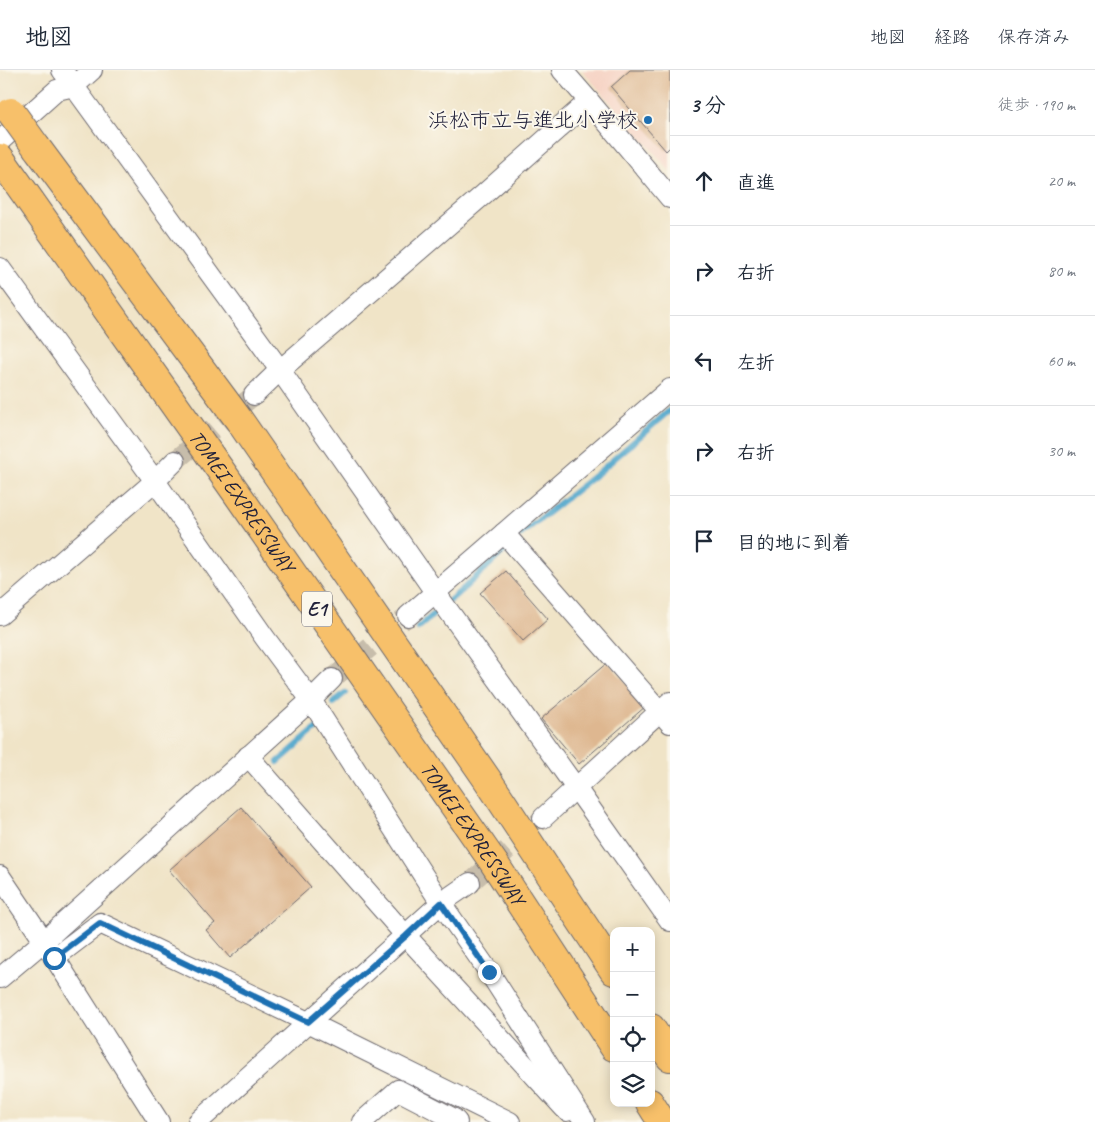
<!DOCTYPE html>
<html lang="ja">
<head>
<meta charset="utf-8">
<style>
	:root { --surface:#fff; --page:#f2f2f3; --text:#1f2937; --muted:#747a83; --line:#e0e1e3 }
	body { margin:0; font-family:Caveat,"Klee One",sans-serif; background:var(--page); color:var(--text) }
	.controls { position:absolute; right:15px; bottom:15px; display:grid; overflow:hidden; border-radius:10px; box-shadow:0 2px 12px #0003 }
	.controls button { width:45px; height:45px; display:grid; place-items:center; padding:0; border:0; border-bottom:1px solid var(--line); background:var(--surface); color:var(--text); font:25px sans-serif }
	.stop { position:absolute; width:15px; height:15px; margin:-11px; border:4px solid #1f6fb2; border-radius:50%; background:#fff }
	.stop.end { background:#1f6fb2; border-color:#fff; box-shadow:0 1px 5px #0008 }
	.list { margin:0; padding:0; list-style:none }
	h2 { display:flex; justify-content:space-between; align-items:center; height:65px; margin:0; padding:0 20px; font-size:21px }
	h2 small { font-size:16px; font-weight:400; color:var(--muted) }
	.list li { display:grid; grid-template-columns:32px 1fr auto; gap:15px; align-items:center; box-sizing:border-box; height:90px; padding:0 20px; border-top:1px solid var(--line) }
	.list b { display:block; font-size:19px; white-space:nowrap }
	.list em { font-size:16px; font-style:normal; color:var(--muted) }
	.icon { flex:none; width:28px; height:28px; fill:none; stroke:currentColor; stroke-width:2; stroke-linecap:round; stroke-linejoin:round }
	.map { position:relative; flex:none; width:670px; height:1052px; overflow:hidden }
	header { display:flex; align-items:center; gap:30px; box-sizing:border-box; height:70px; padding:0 25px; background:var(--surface); border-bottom:1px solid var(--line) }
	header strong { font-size:24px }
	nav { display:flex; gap:28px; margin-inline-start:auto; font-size:18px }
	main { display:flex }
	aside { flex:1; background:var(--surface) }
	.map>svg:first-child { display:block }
	.built { fill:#f6d2c3 }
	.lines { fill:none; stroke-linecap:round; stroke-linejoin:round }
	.stream { stroke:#4ea5cb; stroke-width:6 }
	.building { fill:#deb790 }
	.minor-tunnel { stroke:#c7bdab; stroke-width:20; stroke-dasharray:20 10; stroke-linecap:butt }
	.minor-casing { stroke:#6a666c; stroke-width:22 }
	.highway-casing { stroke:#6a666c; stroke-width:30 }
	.minor { stroke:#fff; stroke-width:20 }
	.highway { stroke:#f7c06b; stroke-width:28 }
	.highway-bridge-casing { stroke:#6a666c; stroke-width:30; stroke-linecap:butt }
	.highway-bridge { stroke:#f7c06b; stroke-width:28 }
	.route { stroke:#1f6fb2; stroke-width:6 }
	.poi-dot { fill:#1f6fb2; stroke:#fbf7ec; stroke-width:2 }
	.labels { text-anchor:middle; stroke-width:4; stroke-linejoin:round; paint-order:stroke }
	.shield { fill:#fbf7ec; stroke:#636270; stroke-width:1 }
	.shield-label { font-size:20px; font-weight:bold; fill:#22223b }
	.poi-label { font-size:21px; fill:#22223b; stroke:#fbf7ec; text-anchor:end }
	.street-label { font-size:21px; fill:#22223b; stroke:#fbf7ec }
</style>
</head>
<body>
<header>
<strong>地図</strong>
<nav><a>地図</a><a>経路</a><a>保存済み</a></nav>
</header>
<main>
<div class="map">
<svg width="670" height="1052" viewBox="0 0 670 1052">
	<rect width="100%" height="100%" fill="#fbf7ec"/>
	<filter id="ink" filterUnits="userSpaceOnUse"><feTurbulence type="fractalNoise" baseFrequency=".02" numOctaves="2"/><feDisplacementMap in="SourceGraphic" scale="10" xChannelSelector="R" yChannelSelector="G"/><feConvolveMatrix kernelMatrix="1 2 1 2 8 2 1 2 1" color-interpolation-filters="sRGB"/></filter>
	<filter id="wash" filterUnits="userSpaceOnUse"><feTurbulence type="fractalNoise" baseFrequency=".0096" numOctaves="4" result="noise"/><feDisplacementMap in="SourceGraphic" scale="20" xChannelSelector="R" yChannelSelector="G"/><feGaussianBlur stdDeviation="1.12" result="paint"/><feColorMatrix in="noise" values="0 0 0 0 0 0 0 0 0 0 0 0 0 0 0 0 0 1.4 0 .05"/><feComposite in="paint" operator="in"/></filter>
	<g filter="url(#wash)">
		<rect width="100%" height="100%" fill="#f0e4c7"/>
		<path class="built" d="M582,0H670V101Z"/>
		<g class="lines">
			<g class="stream">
				<path d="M520,465L598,403L670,340"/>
				<path d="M418,558L464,518L504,481"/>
				<path d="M333,633L345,623"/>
				<path d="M278,692L319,656"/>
			</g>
		</g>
		<g id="blocks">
			<g class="building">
				<path d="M630,0H670V77L666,81L611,17Z"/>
				<path d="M506,501L548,549L523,571L480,523Z"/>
				<path d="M608,592L646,636L579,694L541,649Z"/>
				<path d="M241,737L311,817L230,888L206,860L215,853L169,800Z"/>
			</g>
		</g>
	</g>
	<g filter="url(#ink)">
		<use href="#blocks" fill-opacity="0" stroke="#6a666c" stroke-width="1"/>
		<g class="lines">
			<g class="minor-tunnel">
				<path d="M175,391L254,325"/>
				<path d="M332,609L408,546"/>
				<path d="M470,813L543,748"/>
			</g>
			<g class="minor-casing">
				<g id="minor">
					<path d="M62,0L280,300L435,522L576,718L670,851"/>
					<path d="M562,0L589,31L670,128"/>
					<path d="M0,71L57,20L74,16L92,0"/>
					<path d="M0,198L155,411L265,568L311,630L441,833L489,902L585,1052"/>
					<path d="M254,325L280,300L483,125L589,31"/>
					<path d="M504,463L670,653"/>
					<path d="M0,545L155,411L175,391"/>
					<path d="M408,546L504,463L670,319"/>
					<path d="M248,686L406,866L567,1041"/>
					<path d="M543,748L670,632"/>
					<path d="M0,806L44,871L159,1052"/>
					<path d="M54,888L100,853L308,952L510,1052"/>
					<path d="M0,908L44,871L311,630L332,609"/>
					<path d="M198,1052L441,833L470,813"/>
					<path d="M362,1052L398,1020L454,1049L457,1052"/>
				</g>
			</g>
			<g class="highway-casing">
				<g id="highway">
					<path d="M37,78L239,350L487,709L614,901"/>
					<path id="s1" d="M0,88L238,425L494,793L614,977"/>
					<path d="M651,958L670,987"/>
					<path d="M650,1033L662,1052"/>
				</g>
			</g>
			<use href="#minor" class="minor"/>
			<use href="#highway" class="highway"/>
			<g class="highway-bridge-casing">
				<path id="highway-bridge" d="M11,42L37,78"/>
			</g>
			<use href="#highway-bridge" class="highway-bridge"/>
		</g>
	</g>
	<g class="lines" filter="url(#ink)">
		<path class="route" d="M54,888L100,853L308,952L406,866L441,833L489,902"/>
	</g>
	<circle class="poi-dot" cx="648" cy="50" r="5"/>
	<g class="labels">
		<rect class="shield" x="302" y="521.5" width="30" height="35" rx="4"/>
		<g class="shield-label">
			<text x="317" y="546">E1</text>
		</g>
		<g class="poi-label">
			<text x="638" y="57">浜松市立与進北小学校</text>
		</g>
		<g class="street-label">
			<text dy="7" stroke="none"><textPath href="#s1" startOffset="420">TOMEI EXPRESSWAY</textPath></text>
			<text dy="7" stroke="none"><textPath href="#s1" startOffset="825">TOMEI EXPRESSWAY</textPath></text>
		</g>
	</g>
</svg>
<div class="controls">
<button>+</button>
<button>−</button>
<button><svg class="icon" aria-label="locate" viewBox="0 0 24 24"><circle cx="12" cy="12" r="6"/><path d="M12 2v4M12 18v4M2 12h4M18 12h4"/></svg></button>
<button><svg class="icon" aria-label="layers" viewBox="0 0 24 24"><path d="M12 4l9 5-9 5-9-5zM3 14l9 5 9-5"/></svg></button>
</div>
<div class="stop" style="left:54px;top:888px"></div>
<div class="stop end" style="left:489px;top:902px"></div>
</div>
<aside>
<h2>3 分<small>徒歩 · 190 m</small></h2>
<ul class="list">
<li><svg class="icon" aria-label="ahead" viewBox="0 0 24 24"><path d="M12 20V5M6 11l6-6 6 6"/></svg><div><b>直進</b></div><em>20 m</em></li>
<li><svg class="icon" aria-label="right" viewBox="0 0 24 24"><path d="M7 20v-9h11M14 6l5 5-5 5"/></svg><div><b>右折</b></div><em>80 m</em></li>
<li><svg class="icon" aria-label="left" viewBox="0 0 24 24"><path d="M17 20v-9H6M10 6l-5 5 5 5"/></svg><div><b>左折</b></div><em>60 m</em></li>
<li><svg class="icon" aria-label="right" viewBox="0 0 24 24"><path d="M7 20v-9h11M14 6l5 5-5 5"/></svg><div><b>右折</b></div><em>30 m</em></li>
<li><svg class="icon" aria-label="arrive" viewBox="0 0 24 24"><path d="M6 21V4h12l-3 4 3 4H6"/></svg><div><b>目的地に到着</b></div></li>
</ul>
</aside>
</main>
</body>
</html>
